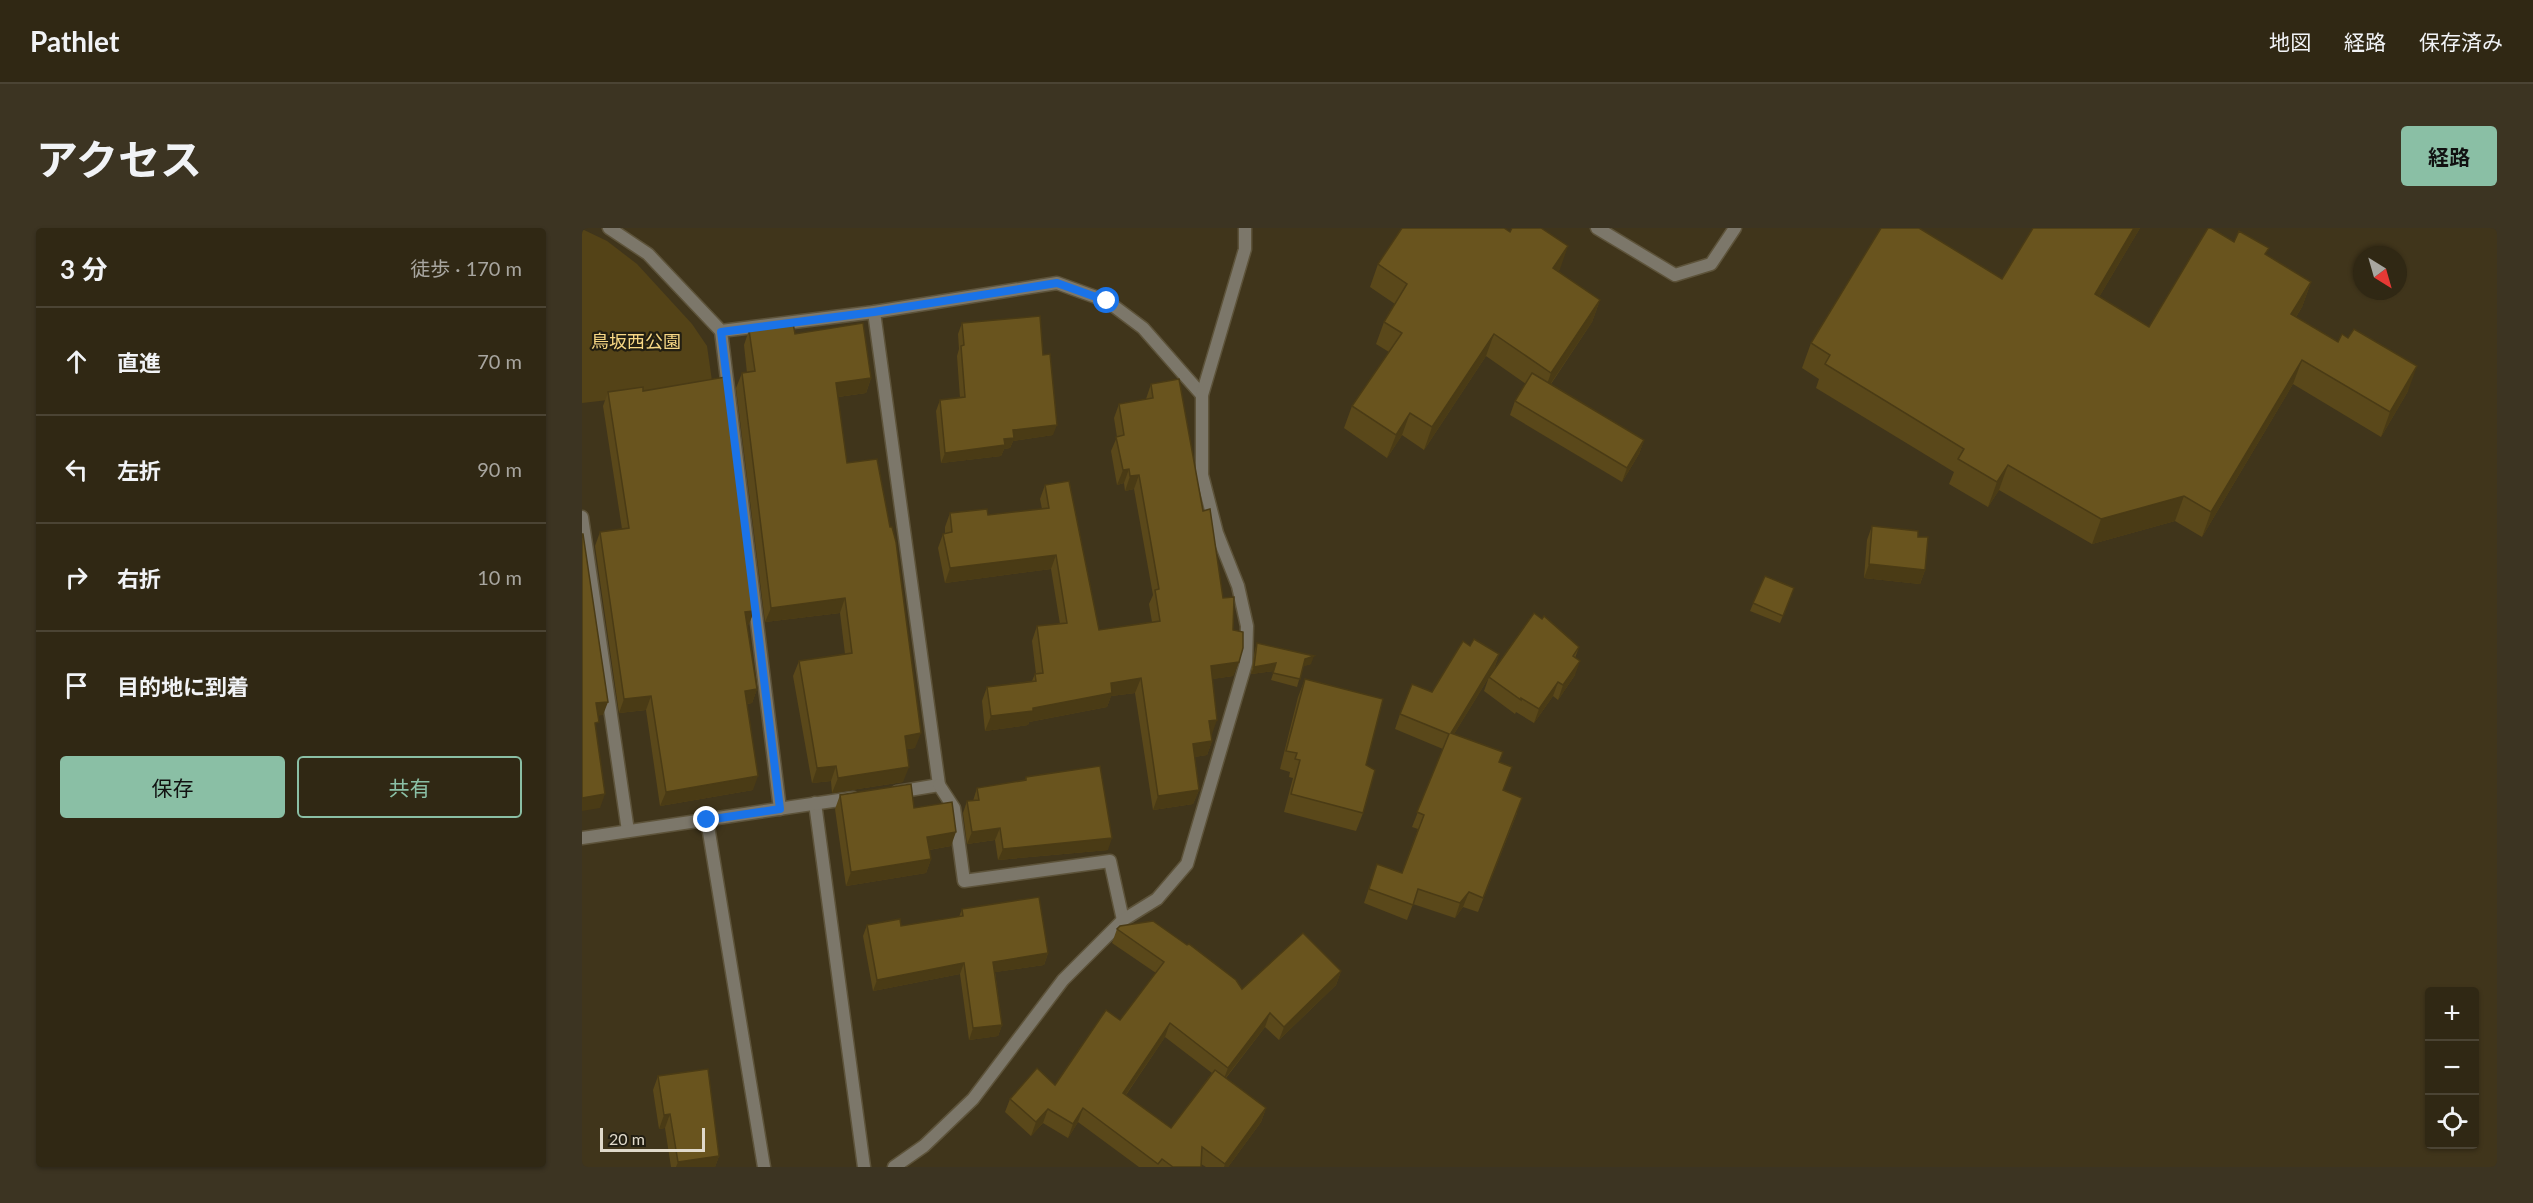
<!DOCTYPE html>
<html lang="ja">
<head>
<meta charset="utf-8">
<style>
	:root { --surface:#302814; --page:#3c3422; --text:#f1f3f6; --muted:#a8a6a0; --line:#4b4434; --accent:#8abfa5 }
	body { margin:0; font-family:Lato,"Noto Sans JP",sans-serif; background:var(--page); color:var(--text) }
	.controls { position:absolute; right:18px; bottom:18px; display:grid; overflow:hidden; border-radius:6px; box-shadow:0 2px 4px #0004 }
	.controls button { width:54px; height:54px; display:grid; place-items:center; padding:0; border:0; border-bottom:2px solid var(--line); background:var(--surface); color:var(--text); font:30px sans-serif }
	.compass { position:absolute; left:1771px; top:18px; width:54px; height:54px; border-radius:50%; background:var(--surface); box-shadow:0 2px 4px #0004; rotate:143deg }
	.scale { position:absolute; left:18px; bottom:15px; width:105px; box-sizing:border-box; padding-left:6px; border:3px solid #e0d9ca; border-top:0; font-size:16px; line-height:21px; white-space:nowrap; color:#e0d9ca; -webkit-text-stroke:4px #221e12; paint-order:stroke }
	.stop { position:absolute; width:18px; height:18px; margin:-14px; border:4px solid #1a73e8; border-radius:50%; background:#fff }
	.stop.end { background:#1a73e8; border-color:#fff; box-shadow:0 2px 6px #0008 }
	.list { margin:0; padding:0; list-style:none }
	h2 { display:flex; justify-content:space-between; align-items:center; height:78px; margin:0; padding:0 24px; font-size:26px }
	h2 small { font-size:20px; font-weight:400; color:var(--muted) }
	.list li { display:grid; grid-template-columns:39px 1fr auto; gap:18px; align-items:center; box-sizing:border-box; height:108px; padding:0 24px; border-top:2px solid var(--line) }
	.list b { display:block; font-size:22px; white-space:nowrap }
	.list em { font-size:20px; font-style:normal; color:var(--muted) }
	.actions { display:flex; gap:12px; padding:18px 24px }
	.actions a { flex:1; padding:14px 0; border:2px solid var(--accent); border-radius:6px; text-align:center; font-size:21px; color:var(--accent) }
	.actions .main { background:var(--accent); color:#111 }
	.icon { flex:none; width:33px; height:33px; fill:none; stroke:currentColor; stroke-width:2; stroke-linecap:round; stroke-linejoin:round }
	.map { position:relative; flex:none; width:1915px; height:939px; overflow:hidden; border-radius:6px }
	header { display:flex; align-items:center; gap:36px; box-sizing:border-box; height:84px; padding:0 30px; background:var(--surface); border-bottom:2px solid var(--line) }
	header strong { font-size:28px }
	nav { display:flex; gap:33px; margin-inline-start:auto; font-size:21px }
	.intro { display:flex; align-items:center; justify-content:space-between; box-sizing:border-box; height:144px; padding:0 36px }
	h1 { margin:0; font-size:42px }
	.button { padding:15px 27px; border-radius:6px; background:var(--accent); color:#111; font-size:21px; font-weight:700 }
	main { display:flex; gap:36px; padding:0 36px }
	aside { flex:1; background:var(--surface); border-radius:6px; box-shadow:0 2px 4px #0004 }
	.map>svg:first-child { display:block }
	.green { fill:#544317 }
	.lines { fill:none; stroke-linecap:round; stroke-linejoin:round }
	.street-casing { stroke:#5d533a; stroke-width:15 }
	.street { stroke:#7c776a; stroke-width:12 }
	.wall { fill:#5a481a; fill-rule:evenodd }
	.shaded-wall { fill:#4a3b15 }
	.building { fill:#69541e; stroke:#4a3b15; stroke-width:1.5 }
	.route { stroke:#1a73e8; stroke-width:8 }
	.labels { text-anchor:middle; stroke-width:4.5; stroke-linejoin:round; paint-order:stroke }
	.park-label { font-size:18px; fill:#f7d785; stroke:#221e12 }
</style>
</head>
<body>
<header>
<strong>Pathlet</strong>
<nav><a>地図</a><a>経路</a><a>保存済み</a></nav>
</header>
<div class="intro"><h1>アクセス</h1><a class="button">経路</a></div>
<main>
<aside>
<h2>3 分<small>徒歩 · 170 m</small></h2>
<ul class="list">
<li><svg class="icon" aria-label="ahead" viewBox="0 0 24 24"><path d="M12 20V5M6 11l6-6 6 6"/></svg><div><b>直進</b></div><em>70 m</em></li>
<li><svg class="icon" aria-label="left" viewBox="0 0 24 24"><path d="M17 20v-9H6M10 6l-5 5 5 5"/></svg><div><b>左折</b></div><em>90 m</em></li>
<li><svg class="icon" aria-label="right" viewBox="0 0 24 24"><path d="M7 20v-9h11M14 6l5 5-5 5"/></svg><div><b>右折</b></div><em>10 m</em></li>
<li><svg class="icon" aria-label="arrive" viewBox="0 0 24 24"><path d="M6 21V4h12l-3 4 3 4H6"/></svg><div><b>目的地に到着</b></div></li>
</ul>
<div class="actions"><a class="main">保存</a><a>共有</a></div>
</aside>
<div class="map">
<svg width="1915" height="939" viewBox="0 0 1915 939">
	<rect width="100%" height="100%" fill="#40351b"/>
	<path class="green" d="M0,1L25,13L55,36L110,96L125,118L131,160L0,175Z"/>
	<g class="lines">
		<g class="street-casing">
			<g id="street">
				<path d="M27,0L66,26L139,103L292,84L475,55L525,73L561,100L620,167"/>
				<path d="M1015,0L1093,47L1129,36L1153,0"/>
				<path d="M292,84L357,557L315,564"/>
				<path d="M139,103L198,581"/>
				<path d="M0,289L46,603"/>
				<path d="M357,557L372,580L382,653L528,633L541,692"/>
				<path d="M233,575L282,939"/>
				<path d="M125,592L182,939"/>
				<path d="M0,610L271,570"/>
				<path d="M312,939L342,918L391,871L481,752L541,692L575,671L605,636L664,435L665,398L656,358L635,305L620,247V167L663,21V0"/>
			</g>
		</g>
		<use href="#street" class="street"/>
	</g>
	<g class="wall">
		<path d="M1451,0H1558L1517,69L1567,99L1652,14L1684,27L1729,54L1720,79L1714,89L1826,163L1799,209L1711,156L1620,309L1593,293L1510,316L1417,262L1406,279L1367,256L1372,244L1234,160L1237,151L1220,140L1229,115L1420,51Z"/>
		<path d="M796,36L978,41L976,43L1018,72L1010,94L969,156L1062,212L1057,226L1040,254L928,187L933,173L944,156L904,128L842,222L820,207L805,230L762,200L770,178L807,124L794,116L802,94L813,76L788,59Z"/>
		<path d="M380,95L461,127L471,207L431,213L428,220L422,221L419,228L359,235L354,183L358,172L378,170L375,128L377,121L376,106Z"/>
		<path d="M167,102L213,106L289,150L284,165L256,169L265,235L333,520L324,521L321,554L250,565L249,553L230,555L211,448L217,433L263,426L258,385L183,394L154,160L160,145H165L162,117Z"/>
		<path d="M569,156L621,283L641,370L651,402L657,434L651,448L630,451L629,506L630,513L625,527L612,529L617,562L611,576L571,582L553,465L529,468L525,479L447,494L446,497L403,503L400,473L405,459L450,453L453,446H454L450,413L455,398L478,396L469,341L363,355L356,320L361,306H363V299L368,285L406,287L460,281L458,271L463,257L517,402L570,394L567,376L571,367L552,261L543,263L542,255L535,257L529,223L535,209L532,190L537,176L564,171Z"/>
		<path d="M61,163L172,383L167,396L165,397L175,461L170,475L165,476L171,562L78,578L64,482L37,485L13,318L18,304L40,301L21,178L26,164Z"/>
		<path d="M1290,298L1336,309L1343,342L1338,356L1282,350L1285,312Z"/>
		<path d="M1183,348L1212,360L1198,395L1168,383Z"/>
		<path d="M675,415L729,436L721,438L715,459L689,452L692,443L669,446L673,422Z"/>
		<path d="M888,418L917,426L912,441L872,506L917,534L921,562L935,585L896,684L881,679L873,690L831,676L825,692L782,675L795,636L820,645L836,601L830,599L861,521L813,501L818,486L850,464Z"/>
		<path d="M997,419L993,430V447L976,472L971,468L952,495L934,484L933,486L902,463L907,449Z"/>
		<path d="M723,451L784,537L781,585L774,603L702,584L711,550L707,549L708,544L698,541L716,469Z"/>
		<path d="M444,549L526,622L416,632L413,612L385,616L381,585L385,573H391L395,560L442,553Z"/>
		<path d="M258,567L332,580L369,618L347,622L349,631L344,645L264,658L253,581Z"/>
		<path d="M380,681L466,725L462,737L413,744L420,797L416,808L387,812L378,746L291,763L281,708L285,697L319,698L377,689Z"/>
		<path d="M535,701L660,761L759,743L754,757L697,812L683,799L644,850L684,880L679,894L646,939H624L619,936V939H557L496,894L486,910L461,895L449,908L423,884L428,871L473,857L538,792L574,745L530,715ZM583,809L630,845L589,900L544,867Z"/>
		<path d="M76,848L137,928L133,939H89L83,900L77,901L71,862Z"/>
	</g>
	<g class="shaded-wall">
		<path d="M1552,0H1558L1504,91L1513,66Z"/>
		<path d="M986,18L978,41L963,63L971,40Z"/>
		<path d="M1729,54L1720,79L1700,111L1709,86Z"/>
		<path d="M1018,72L1010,94L961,167L969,145Z"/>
		<path d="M912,106L904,128L842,222L850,199Z"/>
		<path d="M1720,132L1711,156L1620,309L1629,284Z"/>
		<path d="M1835,138L1826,163L1799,209L1808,184Z"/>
		<path d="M289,150L284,165L249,170L254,155Z"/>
		<path d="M828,185L820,207L805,230L814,207Z"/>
		<path d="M475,197L471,207L431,213L428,220L422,221L419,228L359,235L363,225L422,211L431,202Z"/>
		<path d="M1062,212L1057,226L1040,254L1045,240Z"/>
		<path d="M1426,237L1417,262L1406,279L1415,254Z"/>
		<path d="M547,241L542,255L535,257L541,242Z"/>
		<path d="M557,247L552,261L543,263L548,248Z"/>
		<path d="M1602,268L1593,293L1510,316L1519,291Z"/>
		<path d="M474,327L469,341L363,355L368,340Z"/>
		<path d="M1287,336L1343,342L1338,356L1282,350Z"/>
		<path d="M263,370L258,385L183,394L189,380Z"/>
		<path d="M172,383L167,396L158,398L163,384Z"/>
		<path d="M917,426L912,441L864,519L869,505Z"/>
		<path d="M732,428L729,436L720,439L723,431Z"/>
		<path d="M998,433L993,447L976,472L981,457Z"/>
		<path d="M657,434L651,448L624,452L629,438Z"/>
		<path d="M694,435L692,443L669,446L672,439Z"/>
		<path d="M559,450L553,465L529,468L525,479L447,494L446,497L403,503L409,488L451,480L529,455Z"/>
		<path d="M976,454L971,468L952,495L957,481Z"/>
		<path d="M175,461L170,475L157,477L163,463Z"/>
		<path d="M69,468L64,482L37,485L42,471Z"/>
		<path d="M26,474L21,487L9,489L14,475Z"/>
		<path d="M635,492L630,506L622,507L627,493Z"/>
		<path d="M339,505L333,520L317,522L323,508Z"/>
		<path d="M630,513L625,527L606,530L611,516Z"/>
		<path d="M254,538L249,553L230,555L235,540Z"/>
		<path d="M327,539L321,554L250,565L256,550Z"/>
		<path d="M176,548L171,562L78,578L84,564Z"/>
		<path d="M617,562L611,576L571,582L576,568Z"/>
		<path d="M23,566L18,580L0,583V570Z"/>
		<path d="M418,600L413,612L385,616L390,604Z"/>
		<path d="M374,604L369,618L340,623L345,609Z"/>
		<path d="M530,610L526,622L416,632L421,621Z"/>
		<path d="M349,631L344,645L264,658L269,644Z"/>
		<path d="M887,664L881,679L873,690L878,675Z"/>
		<path d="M466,725L462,737L407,745L411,734Z"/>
		<path d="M382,735L378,746L291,763L295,752Z"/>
		<path d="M759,743L754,757L697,812L702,799Z"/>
		<path d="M688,785L683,799L641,853L646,840Z"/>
		<path d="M588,795L583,809L536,878L541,865Z"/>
		<path d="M420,797L416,808L387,812L391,800Z"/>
		<path d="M501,880L496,894L486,910L491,896Z"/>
		<path d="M684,880L679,894L646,939H642L643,936Z"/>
		<path d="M466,881L461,895L449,908L454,894Z"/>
		<path d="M88,886L83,900L77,901L82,887Z"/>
		<path d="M137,928L133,939H94L96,934Z"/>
	</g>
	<g class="building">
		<path d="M820,0H922L928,4L930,0H959L986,18L971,40L1018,72L969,145L912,106L850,199L828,185L814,207L770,178L820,105L802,94L825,56L796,36Z"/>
		<path d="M1299,0H1337L1420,51L1451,0H1552L1513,66L1567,99L1626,0H1629L1652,14L1657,3L1687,20L1683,26L1729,54L1709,86L1756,114L1760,106L1766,110L1772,101L1835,138L1808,184L1720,132L1629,284L1602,268L1519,291L1426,237L1415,254L1376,231L1382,221L1243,136L1248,127L1229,115Z"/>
		<path d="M458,88L461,127L468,126L475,197L431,202L432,210L422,211L423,217L363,225L358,172L383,169L379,118L382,117L380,95Z"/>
		<path d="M211,95L213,106L281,95L289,150L254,155L265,235L295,231L308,299H310L314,314L339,505L323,508L327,539L256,550L254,538L235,540L217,433L270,425L263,370L189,380L160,145L173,143L167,102Z"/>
		<path d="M950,145L1062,212L1045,240L933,173Z"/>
		<path d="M143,149L172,383L163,384L175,461L163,463L176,548L84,564L69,468L42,471L18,304L47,300L26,164L61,159V163Z"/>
		<path d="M597,151L621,283L628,281L641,370L652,369L651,402L661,404V420L657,434L629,438L635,492L627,493L630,513L611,516L617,562L576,568L559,450L529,455L530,465L451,480V483L409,488L405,459L454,453L453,446L461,445L455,398L485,395L474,327L368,340L361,306L370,304L368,285L405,281L406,287L467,280L463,257L487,253L517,402L578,393L573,362L577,361L557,247L548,248L547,241L541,242L534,209L542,207L537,176L571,170L569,156Z"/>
		<path d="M1290,298L1336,303V309H1346L1343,342L1287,336Z"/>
		<path d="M0,306H1L26,474L14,475L17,494L13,495L23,566L0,570Z"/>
		<path d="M1183,348L1212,360L1201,388L1171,375Z"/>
		<path d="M952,385L960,391L962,388L997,419L991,428L998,433L981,457L976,454L957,481L939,470V472L907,449Z"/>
		<path d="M892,411L917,426L869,505L921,524L917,534L930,539L921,562L940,570L901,670L887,664L878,675L836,661L831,677L787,661L795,636L820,645L842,587L835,584L867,506L818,486L830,456L850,464L881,413L888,418Z"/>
		<path d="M675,415L732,428L723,431L718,451L691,445L694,435L672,439Z"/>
		<path d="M723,451L801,471L784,537L793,542L781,585L709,566L718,532L713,531L715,525L704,523Z"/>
		<path d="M518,538L530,610L421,621L418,600L390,604L385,573L397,572L395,560L444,552V549Z"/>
		<path d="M329,556L332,580L370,574L374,604L345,609L349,631L269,644L258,567Z"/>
		<path d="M457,669L466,725L411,734L420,797L391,800L382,735L295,752L285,697L318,691L319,698L381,688L380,681Z"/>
		<path d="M571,693L605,717L607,716L654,752L660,761L721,705L759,743L702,799L688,785L646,840L588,795L541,865L589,900L633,842L684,880L643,936L620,919L619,939H591L580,931L576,936L501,880L491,896L466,881L454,894L428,871L455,840L473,857L524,782L538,792L582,734L535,701L538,698Z"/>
		<path d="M126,841L137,928L96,934L88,886L82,887L76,848Z"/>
	</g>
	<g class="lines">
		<path class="route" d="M125,592L198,581L139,104L292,84L475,55L525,73"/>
	</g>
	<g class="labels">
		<g class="park-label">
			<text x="54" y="120">鳥坂西公園</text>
		</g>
	</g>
</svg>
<div class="controls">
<button>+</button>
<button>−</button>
<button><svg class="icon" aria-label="locate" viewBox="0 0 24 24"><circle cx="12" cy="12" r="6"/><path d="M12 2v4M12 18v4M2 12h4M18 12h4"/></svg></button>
</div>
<svg class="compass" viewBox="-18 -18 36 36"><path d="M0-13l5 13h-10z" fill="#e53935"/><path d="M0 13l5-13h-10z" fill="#a8a6a0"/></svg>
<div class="scale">20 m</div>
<div class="stop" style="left:525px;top:73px"></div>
<div class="stop end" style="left:125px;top:592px"></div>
</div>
</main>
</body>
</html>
